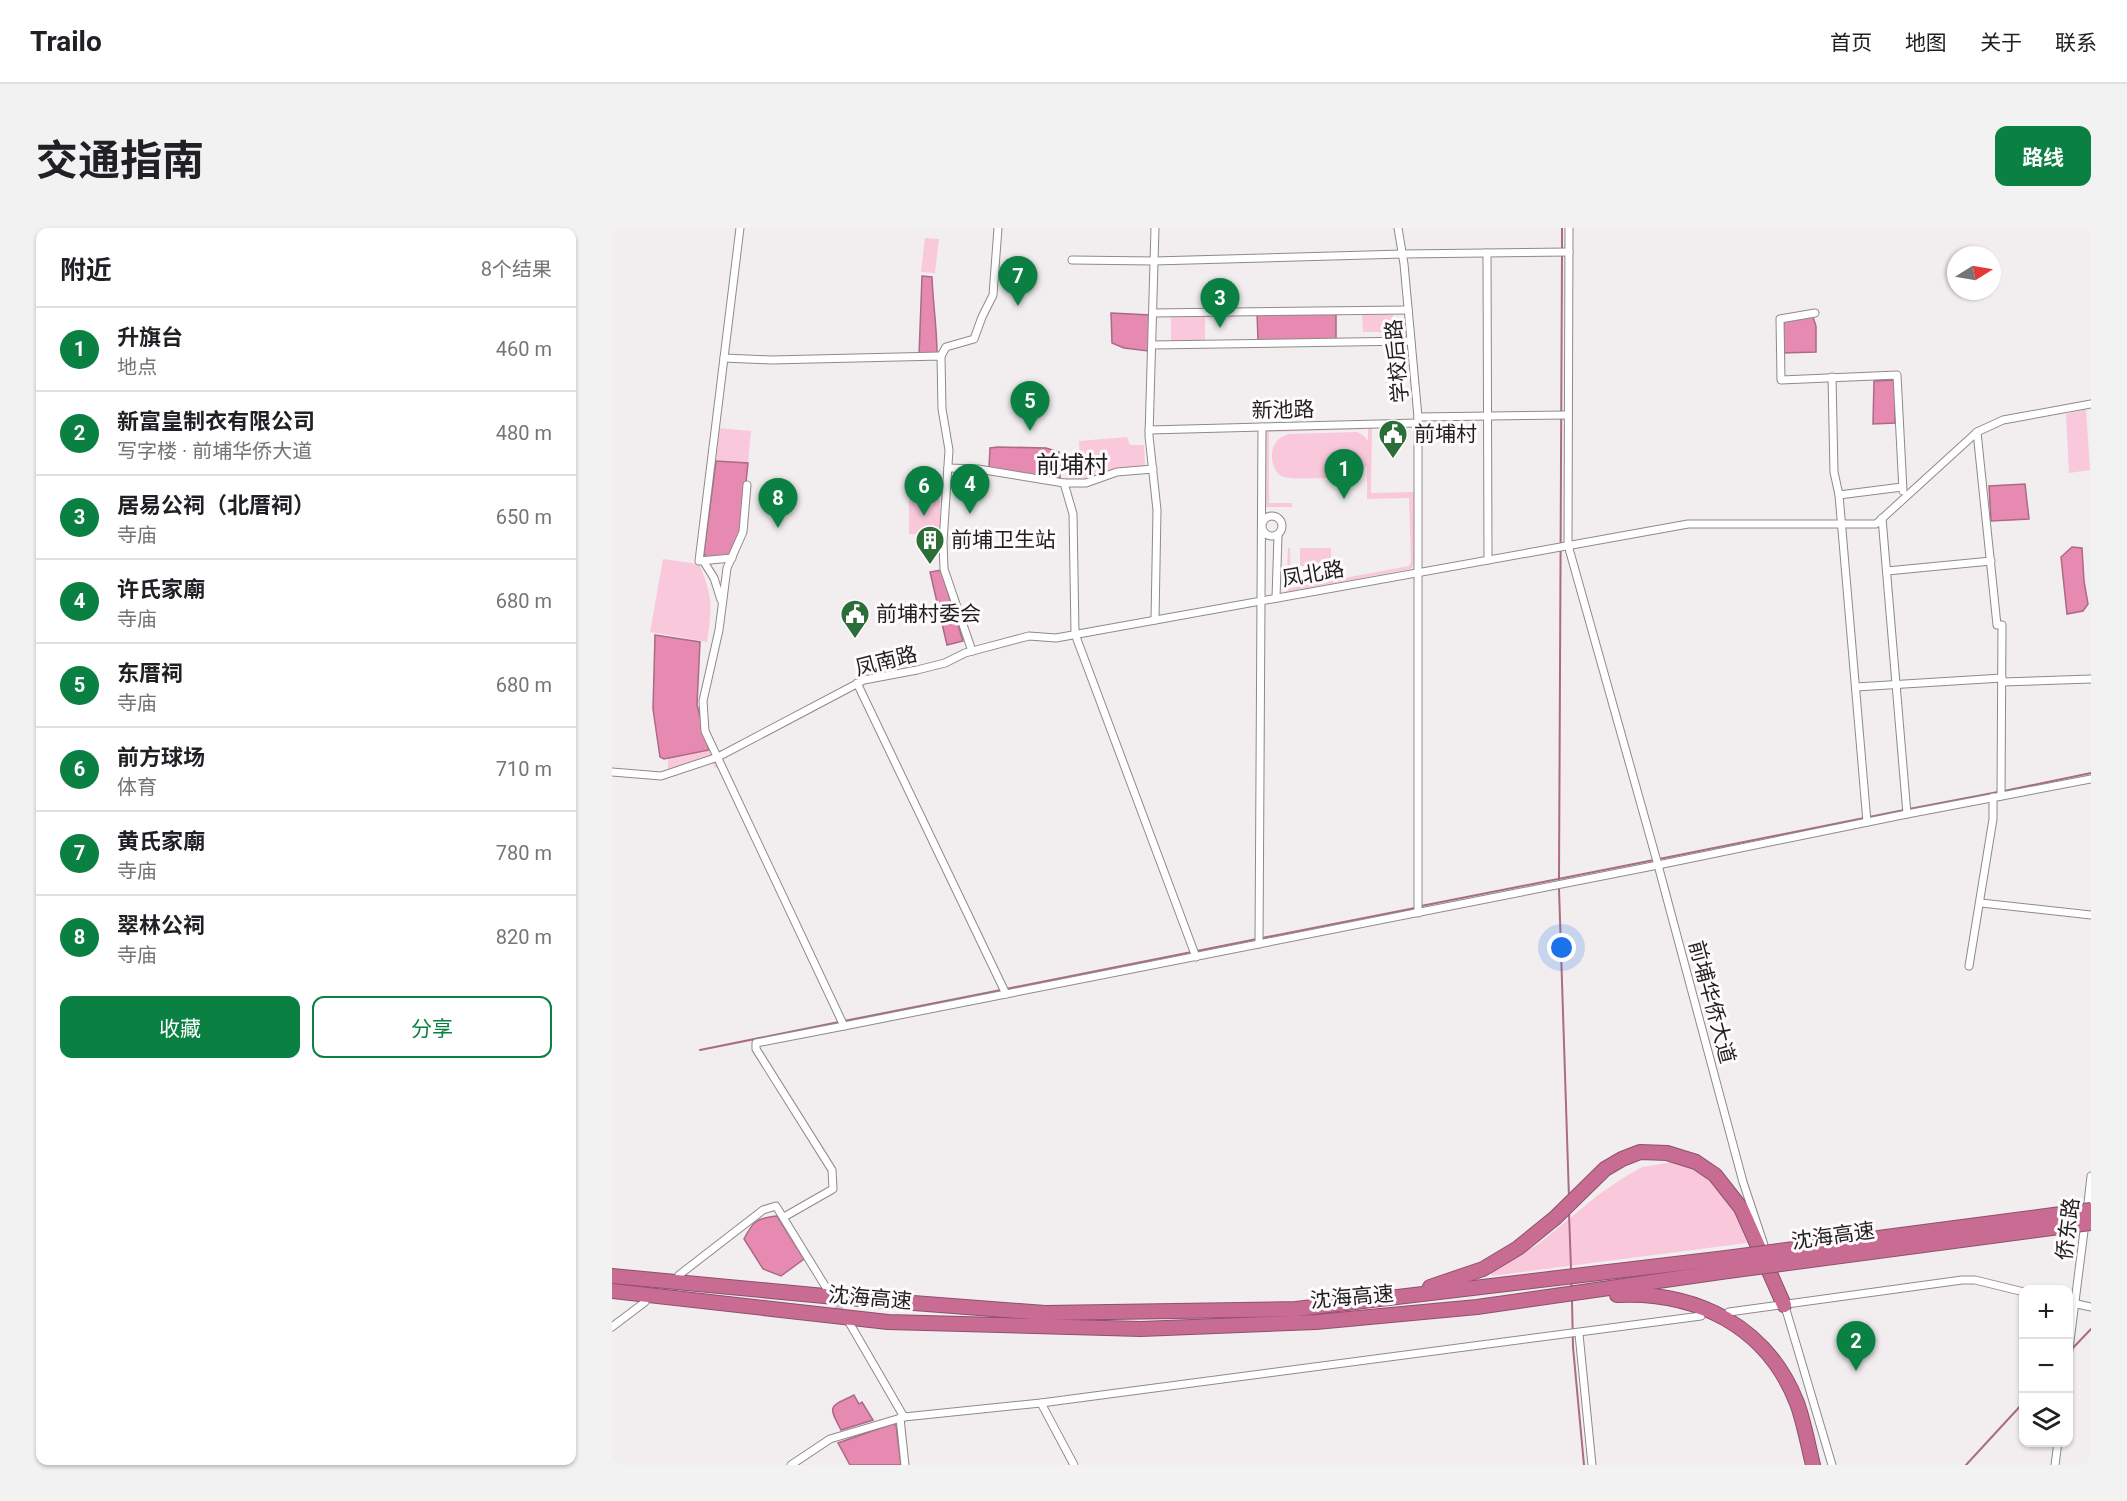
<!DOCTYPE html>
<html lang="zh">
<head>
<meta charset="utf-8">
<style>
	:root { --surface:#fff; --page:#f2f2f2; --text:#202124; --muted:#757577; --line:#e0e0e0; --accent:#0b8043 }
	body { margin:0; font-family:Roboto,"Noto Sans SC",sans-serif; background:var(--page); color:var(--text) }
	.controls { position:absolute; right:18px; bottom:18px; display:grid; overflow:hidden; border-radius:12px; box-shadow:0 2px 4px #0004 }
	.controls button { width:54px; height:54px; display:grid; place-items:center; padding:0; border:0; border-bottom:2px solid var(--line); background:var(--surface); color:var(--text); font:30px sans-serif }
	.compass { position:absolute; left:1335px; top:18px; width:54px; height:54px; border-radius:50%; background:var(--surface); box-shadow:0 2px 4px #0004; rotate:79deg }
	.you { position:absolute; left:950px; top:720px; width:21px; height:21px; margin:-15px; border:4px solid #fff; border-radius:50%; background:#1a73e8; box-shadow:0 0 0 9px #1a73e833 }
	.badge { display:grid; place-items:center; width:39px; height:39px; border-radius:50%; background:var(--accent); color:#fff; font-size:20px; font-weight:700 }
	.pin { position:absolute; translate:-50% -50px; filter:drop-shadow(0 2px 3px #0008) }
	.pin::after { content:''; position:absolute; top:32px; width:21px; height:18px; background:inherit; clip-path:polygon(0 0,100% 0,50% 100%) }
	.list { margin:0; padding:0; list-style:none }
	h2 { display:flex; justify-content:space-between; align-items:center; height:78px; margin:0; padding:0 24px; font-size:26px }
	h2 small { font-size:20px; font-weight:400; color:var(--muted) }
	.list li { display:grid; grid-template-columns:39px 1fr auto; gap:18px; align-items:center; box-sizing:border-box; height:84px; padding:0 24px; border-top:2px solid var(--line) }
	.list b { display:block; font-size:22px; white-space:nowrap }
	.list p { margin:0; font-size:20px; white-space:nowrap; color:var(--muted) }
	.list em { font-size:20px; font-style:normal; color:var(--muted) }
	.actions { display:flex; gap:12px; padding:18px 24px }
	.actions a { flex:1; padding:14px 0; border:2px solid var(--accent); border-radius:12px; text-align:center; font-size:21px; color:var(--accent) }
	.actions .main { background:var(--accent); color:#fff }
	.icon { flex:none; width:33px; height:33px; fill:none; stroke:currentColor; stroke-width:2; stroke-linecap:round; stroke-linejoin:round }
	.map { position:relative; flex:none; width:1479px; height:1237px; overflow:hidden; border-radius:12px }
	header { display:flex; align-items:center; gap:36px; box-sizing:border-box; height:84px; padding:0 30px; background:var(--surface); border-bottom:2px solid var(--line) }
	header strong { font-size:28px }
	nav { display:flex; gap:33px; margin-inline-start:auto; font-size:21px }
	.intro { display:flex; align-items:center; justify-content:space-between; box-sizing:border-box; height:144px; padding:0 36px }
	h1 { margin:0; font-size:42px }
	.button { padding:15px 27px; border-radius:12px; background:var(--accent); color:#fff; font-size:21px; font-weight:700 }
	main { display:flex; gap:36px; padding:0 36px }
	aside { flex:1; background:var(--surface); border-radius:12px; box-shadow:0 2px 4px #0004 }
	.map>svg:first-child { display:block }
	.green { fill:#f9c9db }
	.water { fill:#e68ab1; stroke:#ab6a86; stroke-width:1.5 }
	.lines { fill:none; stroke-linecap:round; stroke-linejoin:round }
	.stream { stroke:#ab6a86; stroke-width:2 }
	.street-tunnel { stroke:#c8c5c6; stroke-width:7; stroke-dasharray:7 3.5; stroke-linecap:butt }
	.street-casing { stroke:#8e8a8b; stroke-width:9 }
	.highway-casing { stroke:#8d516b; stroke-width:16 }
	.street { stroke:#fff; stroke-width:7 }
	.highway { stroke:#c86c94; stroke-width:14 }
	.highway-bridge-casing { stroke:#8d516b; stroke-width:16; stroke-linecap:butt }
	.highway-bridge { stroke:#c86c94; stroke-width:14 }
	.labels { text-anchor:middle; stroke-width:6; stroke-linejoin:round; paint-order:stroke }
	.street-label { font-size:21px; fill:#201f20; stroke:#fffbfd }
	.poi-label { font-size:21px; fill:#201f20; stroke:#fffbfd; text-anchor:start }
	.quarter-label { font-size:24px; fill:#201f20; stroke:#fffbfd }
</style>
</head>
<body>
<header>
<strong>Trailo</strong>
<nav><a>首页</a><a>地图</a><a>关于</a><a>联系</a></nav>
</header>
<div class="intro"><h1>交通指南</h1><a class="button">路线</a></div>
<main>
<aside>
<h2>附近<small>8个结果</small></h2>
<ul class="list">
<li><span class="badge">1</span><div><b>升旗台</b><p>地点</p></div><em>460 m</em></li>
<li><span class="badge">2</span><div><b>新富皇制衣有限公司</b><p>写字楼 · 前埔华侨大道</p></div><em>480 m</em></li>
<li><span class="badge">3</span><div><b>居易公祠（北厝祠）</b><p>寺庙</p></div><em>650 m</em></li>
<li><span class="badge">4</span><div><b>许氏家廟</b><p>寺庙</p></div><em>680 m</em></li>
<li><span class="badge">5</span><div><b>东厝祠</b><p>寺庙</p></div><em>680 m</em></li>
<li><span class="badge">6</span><div><b>前方球场</b><p>体育</p></div><em>710 m</em></li>
<li><span class="badge">7</span><div><b>黄氏家廟</b><p>寺庙</p></div><em>780 m</em></li>
<li><span class="badge">8</span><div><b>翠林公祠</b><p>寺庙</p></div><em>820 m</em></li>
</ul>
<div class="actions"><a class="main">收藏</a><a>分享</a></div>
</aside>
<div class="map">
<svg width="1479" height="1237" viewBox="0 0 1479 1237">
	<rect width="100%" height="100%" fill="#f2eeef"/>
	<g class="green">
		<path d="M313,10L327,11L323,45L309,44Z"/>
		<path d="M750,87H781V104H751Z"/>
		<rect x="559" y="88" width="34" height="26"/>
		<path d="M1474,181L1478,242L1457,245L1454,186Z"/>
		<path d="M760,198L759,265L802,264L803,332L801,339L798,341L674,364L676,320H678L679,360L797,338L799,334L797,270L755,271V238L749,245L740,249C727,249 678,253 669,248C663,244 659,234 660,227C660,216 666,210 676,206L745,204L752,208L756,213V201L657,204V275H680V279H653V200Z"/>
		<path d="M107,200L139,203L136,235L104,232Z"/>
		<path d="M515,209L518,217H532L533,238C506,240 481,250 455,253L452,236H468L467,213Z"/>
		<path d="M297,270L328,271V307L297,306Z"/>
		<path d="M688,320H719V337L688,338Z"/>
		<path d="M51,331L87,336C101,368 100,380 95,414L38,404Z"/>
		<path d="M101,521L110,537L103,540L97,528L56,543V530Z"/>
		<path d="M1060,934L1080,937L1109,962L1123,984L1135,1015L880,1048L877,1042L925,1017L986,967L1011,950L1030,939Z"/>
	</g>
	<g class="water">
		<path d="M310,48L320,49C321,76 325,100 325,127L307,128Z"/>
		<path d="M724,84V112H646L645,85Z"/>
		<path d="M499,85L538,87L536,123L512,120L500,115Z"/>
		<path d="M1188,89H1201L1204,98V124L1170,125L1172,93Z"/>
		<path d="M1283,152V195L1261,196L1262,153Z"/>
		<path d="M386,219L434,220L447,224L448,250L381,242L377,239L378,220Z"/>
		<path d="M104,233L136,235L129,303L118,327L95,331L92,325Z"/>
		<path d="M1413,256L1417,291L1379,293L1377,258Z"/>
		<path d="M1460,319L1470,320L1472,353L1476,376L1471,383L1455,386L1449,329Z"/>
		<path d="M329,342L351,413L335,417L318,344Z"/>
		<path d="M43,407L88,414L85,477L97,522L52,531L48,529L41,481Z"/>
		<path d="M165,988L192,1031L169,1048L151,1041L132,1011C141,993 145,990 165,988Z"/>
		<path d="M242,1167L247,1176L250,1174L261,1192L229,1202C215,1176 218,1179 242,1167Z"/>
		<path d="M280,1196L284,1197L289,1237H238L226,1215Z"/>
	</g>
	<g class="lines">
		<g class="stream">
			<path d="M950,21V0"/>
			<path d="M1392,563L1479,545"/>
			<path d="M1297,581L1386,564"/>
			<path d="M1047,631L1292,582"/>
			<path d="M947,651L950,27"/>
			<path d="M947,661L957,970"/>
			<path d="M809,678L1042,632"/>
			<path d="M650,710L803,680"/>
			<path d="M394,761L645,711"/>
			<path d="M232,793L389,762"/>
			<path d="M88,822L227,794"/>
			<path d="M957,985L959,1041"/>
			<path d="M959,1056L960,1058"/>
			<path d="M960,1073L961,1119L972,1237"/>
			<path d="M1458,1123L1479,1101"/>
			<path d="M1354,1237L1412,1174"/>
		</g>
		<path class="street-tunnel" d="M219,1068L233,1089"/>
		<g class="street-casing">
			<g id="street">
				<path d="M786,0L792,36L806,189V685"/>
				<path d="M957,0L956,317L1046,637L1131,954L1152,1017"/>
				<path d="M875,25L876,332"/>
				<path d="M460,32L542,33L791,26L957,24"/>
				<path d="M541,85L796,82"/>
				<path d="M1203,85L1168,91L1169,152L1285,147L1291,263"/>
				<path d="M540,117L799,113"/>
				<path d="M329,128L334,119L362,111L370,89L381,67L386,0"/>
				<path d="M112,130L159,132L329,128L330,181L337,222L331,314L332,341L360,423"/>
				<path d="M1220,149L1222,244L1227,267"/>
				<path d="M806,189L956,187"/>
				<path d="M537,202L806,195"/>
				<path d="M1365,204L1385,397H1390L1389,568"/>
				<path d="M336,240L366,241L452,255H474L505,244L541,241"/>
				<path d="M452,255L461,286L463,406L584,729"/>
				<path d="M135,257L131,304L115,340L107,402L91,473L93,503L232,798L1046,637L1295,586L1479,551"/>
				<circle cx="660" cy="298" r="10"/>
				<path d="M1270,290L1295,586"/>
				<path d="M120,330L87,333L128,0"/>
				<path d="M92,334L102,350L109,372"/>
				<path d="M1275,343L1379,333"/>
				<path d="M664,370L666,307"/>
				<path d="M543,392L545,282L537,208L543,0"/>
				<path d="M1390,454L1479,451"/>
				<path d="M245,455L394,766"/>
				<path d="M1244,459L1390,450"/>
				<path d="M0,544L49,548L106,529L252,452L305,442L333,435L353,425L417,408L444,410L1076,296H1264L1365,204L1391,192L1479,176"/>
				<path d="M1255,594L1227,267L1290,259"/>
				<path d="M1369,675L1479,687"/>
				<path d="M647,716L650,199"/>
				<path d="M1357,738L1381,591V569"/>
				<path d="M1475,984L1479,948"/>
				<path d="M172,989L221,961L220,942L144,821V815L232,798"/>
				<path d="M67,1047L151,982L164,978L215,1061"/>
				<path d="M1456,1074L1479,1079"/>
				<path d="M1172,1075L1220,1237"/>
				<path d="M1117,1084L1350,1052H1363L1412,1064"/>
				<path d="M238,1096L292,1189L429,1175L1089,1088"/>
				<path d="M0,1099L33,1074"/>
				<path d="M967,1106L980,1237"/>
				<path d="M1456,1129L1473,995"/>
				<path d="M429,1175L462,1237"/>
				<path d="M288,1190L293,1237"/>
				<path d="M179,1237L218,1211L292,1189"/>
				<path d="M1443,1237L1446,1214"/>
			</g>
		</g>
		<g class="highway-casing">
			<g id="highway">
				<path d="M0,1048L223,1069L433,1085L684,1081L1114,1030"/>
				<path d="M818,1059L871,1041L906,1020L943,990L993,941L1010,931L1028,924L1055,925L1084,934L1103,947L1129,980L1172,1077"/>
				<path d="M0,1063L276,1094L529,1101L704,1094L865,1079L1116,1043"/>
				<path d="M1005,1067C1084,1063 1155,1098 1185,1175C1192,1194 1196,1217 1201,1237"/>
			</g>
		</g>
		<use href="#street" class="street"/>
		<use href="#highway" class="highway"/>
		<g class="highway-bridge-casing">
			<g id="highway-bridge">
				<path d="M1114,1030L1479,982"/>
				<path d="M1116,1043L1479,995"/>
			</g>
		</g>
		<use href="#highway-bridge" class="highway-bridge"/>
	</g>
	<defs>
		<g id="civic-pin" transform="scale(1.5)"><path d="M0 17L-7.5 6A9.5 9.5 0 1 1 7.5 6Z" fill="#2c6e38" stroke="#fffbfd"/><path d="M-.6-6.5H3V-4.5H.6V-3L4-1V1h2V6H-6V1h2V-1L-.6-3ZM-1.2 2.5V6h2.4V2.5Z" fill="#fff"/></g>
		<g id="building-pin" transform="scale(1.5)"><path d="M0 17L-7.5 6A9.5 9.5 0 1 1 7.5 6Z" fill="#2c6e38" stroke="#fffbfd"/><path d="M-4-6H4V6H1V3H-1V6H-4ZM-2.5-4.3h1.7v1.8h-1.7ZM.8-4.3h1.7v1.8H.8ZM-2.5-1h1.7V.8h-1.7ZM.8-1h1.7V.8H.8Z" fill="#fff"/></g>
	</defs>
	<g fill-rule="evenodd">
		<use href="#civic-pin" x="781" y="206"/>
		<use href="#building-pin" x="318" y="312"/>
		<use href="#civic-pin" x="243" y="386"/>
	</g>
	<g class="labels">
		<g class="street-label">
			<text transform="translate(785 133) rotate(-95)" y="7">学校后路</text>
			<text transform="translate(671 182) rotate(-1)" y="7">新池路</text>
			<text transform="translate(701 346) rotate(-10)" y="7">凤北路</text>
			<text transform="translate(274 433) rotate(-14)" y="7">凤南路</text>
			<text transform="translate(1100 774) rotate(75)" y="7">前埔华侨大道</text>
			<text transform="translate(1456 1001) rotate(-83)" y="7">侨东路</text>
			<text transform="translate(1221 1008) rotate(-8)" y="7">沈海高速</text>
			<text transform="translate(740 1069) rotate(-5)" y="7">沈海高速</text>
			<text transform="translate(258 1070) rotate(5)" y="7">沈海高速</text>
		</g>
		<g class="poi-label">
			<text x="802" y="213">前埔村</text>
			<text x="339" y="319">前埔卫生站</text>
			<text x="264" y="393">前埔村委会</text>
		</g>
		<g class="quarter-label">
			<text x="460" y="245">前埔村</text>
		</g>
	</g>
</svg>
<div class="controls">
<button>+</button>
<button>−</button>
<button><svg class="icon" aria-label="layers" viewBox="0 0 24 24"><path d="M12 4l9 5-9 5-9-5zM3 14l9 5 9-5"/></svg></button>
</div>
<svg class="compass" viewBox="-18 -18 36 36"><path d="M0-13l5 13h-10z" fill="#e53935"/><path d="M0 13l5-13h-10z" fill="#757577"/></svg>
<div class="you"></div>
<div class="pin badge" style="left:732px;top:271px">1</div>
<div class="pin badge" style="left:1244px;top:1143px">2</div>
<div class="pin badge" style="left:608px;top:100px">3</div>
<div class="pin badge" style="left:358px;top:286px">4</div>
<div class="pin badge" style="left:418px;top:203px">5</div>
<div class="pin badge" style="left:312px;top:288px">6</div>
<div class="pin badge" style="left:406px;top:78px">7</div>
<div class="pin badge" style="left:166px;top:300px">8</div>
</div>
</main>
</body>
</html>
